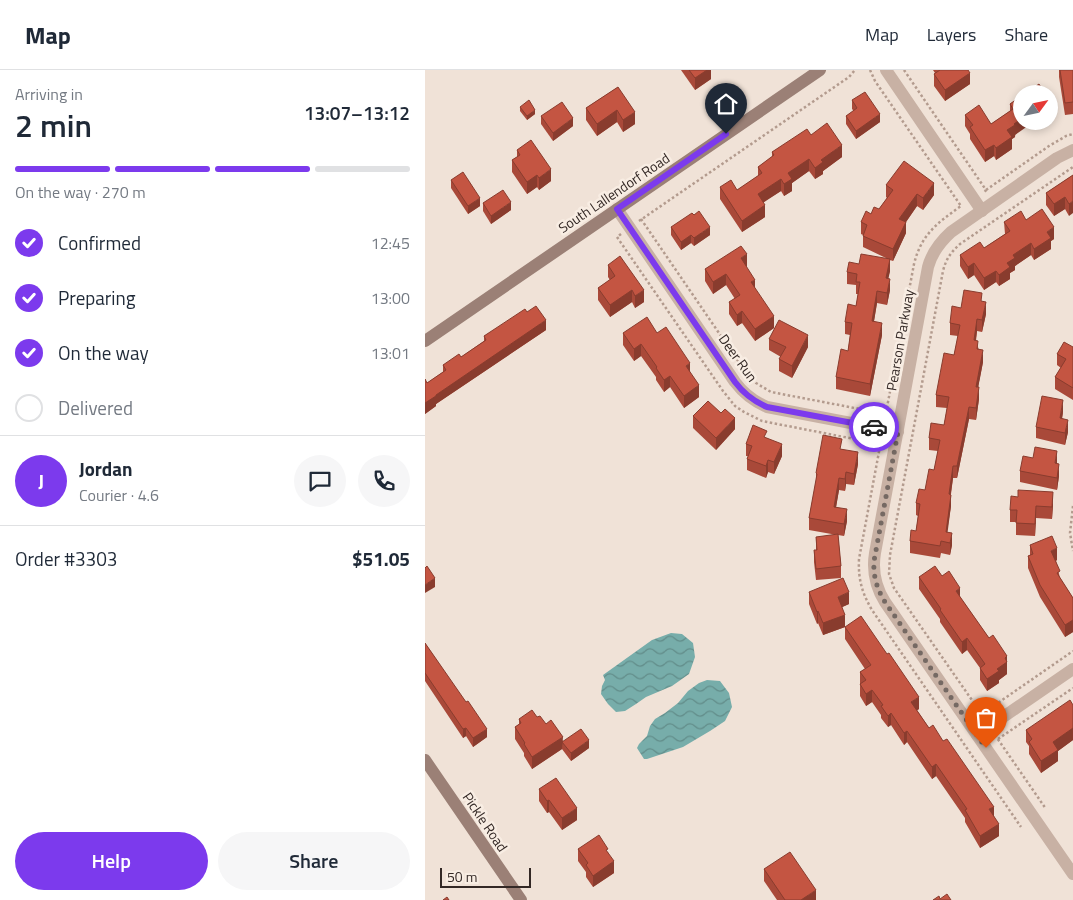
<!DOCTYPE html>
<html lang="en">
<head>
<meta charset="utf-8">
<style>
	:root { --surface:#fff; --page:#f6f6f7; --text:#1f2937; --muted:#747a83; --line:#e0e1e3; --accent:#7c3aed }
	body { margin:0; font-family:"Titillium Web",sans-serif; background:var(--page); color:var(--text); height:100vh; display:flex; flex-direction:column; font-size:19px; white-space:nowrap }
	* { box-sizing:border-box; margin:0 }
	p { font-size:16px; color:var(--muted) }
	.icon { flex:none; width:28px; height:28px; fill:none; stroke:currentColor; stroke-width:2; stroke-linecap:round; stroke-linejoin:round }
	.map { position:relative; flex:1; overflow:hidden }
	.panel { display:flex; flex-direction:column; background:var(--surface); width:425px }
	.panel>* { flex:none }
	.needle { width:32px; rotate:57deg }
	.fabs { position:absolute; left:588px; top:15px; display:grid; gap:10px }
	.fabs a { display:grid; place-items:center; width:45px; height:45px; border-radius:50%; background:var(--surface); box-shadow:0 2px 8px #0003; font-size:25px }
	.scale { position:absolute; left:15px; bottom:12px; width:91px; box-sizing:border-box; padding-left:5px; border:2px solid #332825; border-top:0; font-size:14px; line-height:18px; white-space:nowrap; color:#332825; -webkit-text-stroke:4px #f8ede3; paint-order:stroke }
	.pin { position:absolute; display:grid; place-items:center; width:42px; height:42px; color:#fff; margin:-51px -21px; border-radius:50% 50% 50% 0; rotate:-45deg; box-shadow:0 0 5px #0007 }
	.pin .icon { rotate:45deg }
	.courier { position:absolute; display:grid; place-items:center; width:50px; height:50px; margin:-25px; border:4px solid #7c3aed; border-radius:50%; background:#fff; color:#222; box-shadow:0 1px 6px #0007 }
	.head em { font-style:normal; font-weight:600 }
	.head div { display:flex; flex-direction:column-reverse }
	.head { display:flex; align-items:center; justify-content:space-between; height:85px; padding:0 15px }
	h1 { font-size:32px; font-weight:600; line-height:38px }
	.bar { display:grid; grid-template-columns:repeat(4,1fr); gap:8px 5px; align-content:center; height:60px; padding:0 15px }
	.bar i { height:6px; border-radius:4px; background:var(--line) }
	.bar .active { background:var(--accent) }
	.bar p { grid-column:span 4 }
	.line { display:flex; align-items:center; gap:12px; padding:0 15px; border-top:1px solid var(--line) }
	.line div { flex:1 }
	.round { display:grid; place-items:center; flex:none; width:52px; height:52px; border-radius:26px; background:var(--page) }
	ol { padding:0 15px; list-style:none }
	li { display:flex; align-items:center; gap:15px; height:55px }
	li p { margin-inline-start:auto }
	li .icon { padding:5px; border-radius:50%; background:var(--accent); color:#fff; stroke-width:4 }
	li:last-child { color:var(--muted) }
	li i { width:28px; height:28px; border:2px solid var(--line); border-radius:50% }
	.primary-button { display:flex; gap:10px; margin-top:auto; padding:10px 15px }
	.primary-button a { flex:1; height:58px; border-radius:30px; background:var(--accent); color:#fff; font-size:20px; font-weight:600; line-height:58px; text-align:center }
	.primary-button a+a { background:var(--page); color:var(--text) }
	header { display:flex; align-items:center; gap:30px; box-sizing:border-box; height:70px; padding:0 25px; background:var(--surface); border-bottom:1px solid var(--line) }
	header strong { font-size:24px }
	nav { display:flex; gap:28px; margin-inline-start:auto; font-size:18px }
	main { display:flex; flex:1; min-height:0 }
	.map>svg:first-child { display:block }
	.water { fill:url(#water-waves) }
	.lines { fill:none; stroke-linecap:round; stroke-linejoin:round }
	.path { stroke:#b39b8e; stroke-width:2.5; stroke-dasharray:2.5 2.5; stroke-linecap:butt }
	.street { stroke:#c8b1a4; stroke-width:12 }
	.secondary { stroke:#9b8076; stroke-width:12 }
	.wall { fill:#a94939 }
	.shaded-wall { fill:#893c2e }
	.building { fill:#c45542; stroke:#893c2e }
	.done { stroke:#756963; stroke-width:5; stroke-dasharray:0 9 }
	.route { stroke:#7c3aed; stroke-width:6 }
	.labels { text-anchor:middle; stroke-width:5; stroke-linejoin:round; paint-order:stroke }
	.street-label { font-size:14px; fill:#332825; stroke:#f8ede3 }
</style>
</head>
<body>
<header>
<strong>Map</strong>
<nav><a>Map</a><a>Layers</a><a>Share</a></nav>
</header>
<main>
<section class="panel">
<div class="head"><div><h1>2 min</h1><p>Arriving in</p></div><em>13:07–13:12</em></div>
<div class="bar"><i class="active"></i><i class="active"></i><i class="active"></i><i></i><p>On the way · 270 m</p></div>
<ol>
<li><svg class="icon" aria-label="check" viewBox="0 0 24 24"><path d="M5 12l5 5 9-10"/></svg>Confirmed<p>12:45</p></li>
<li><svg class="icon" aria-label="check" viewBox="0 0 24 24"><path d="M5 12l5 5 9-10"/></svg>Preparing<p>13:00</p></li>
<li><svg class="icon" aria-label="check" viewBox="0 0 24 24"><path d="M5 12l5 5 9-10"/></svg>On the way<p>13:01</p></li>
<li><i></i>Delivered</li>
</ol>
<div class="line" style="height:90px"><b class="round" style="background:var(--accent);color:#fff">J</b><div><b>Jordan</b><p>Courier · 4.6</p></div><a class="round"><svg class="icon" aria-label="chat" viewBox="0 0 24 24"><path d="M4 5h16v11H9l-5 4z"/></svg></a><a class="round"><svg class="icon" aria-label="phone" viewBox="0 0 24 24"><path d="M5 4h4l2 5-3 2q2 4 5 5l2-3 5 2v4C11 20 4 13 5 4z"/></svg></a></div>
<div class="line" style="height:65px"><div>Order #3303</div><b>$51.05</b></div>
<div class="primary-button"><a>Help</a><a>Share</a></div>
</section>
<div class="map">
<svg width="648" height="830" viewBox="0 0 648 830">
	<defs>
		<pattern id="water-waves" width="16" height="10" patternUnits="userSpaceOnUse" patternTransform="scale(1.25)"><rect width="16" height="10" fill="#77adaa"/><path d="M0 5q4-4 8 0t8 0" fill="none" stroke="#628d8a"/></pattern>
	</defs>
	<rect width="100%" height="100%" fill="#f0e2d7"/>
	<g class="water">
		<polygon points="246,563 257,564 268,573 270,587 264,604 247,616 221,627 211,634 200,641 191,642 183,634 176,624 177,616 180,610 178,605 227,570"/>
		<polygon points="282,610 295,611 304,623 307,637 300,651 285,661 258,677 222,689 219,689 212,678 214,674 222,666 225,656 230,649 240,643 253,633 263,621 274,613"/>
	</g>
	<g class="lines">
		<g class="path">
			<polyline points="445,0 450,11 536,136"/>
			<polyline points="479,0 561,120 559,123"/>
			<polyline points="561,120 624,76 641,66 648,64"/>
			<polyline points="216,149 322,304 331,313 346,322 461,344"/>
			<polyline points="214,151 424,7 430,0"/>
			<polyline points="196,164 192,167 298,321 310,336 319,342 337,351 455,374"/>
			<path d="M460 348 489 194C496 165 512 153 536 136"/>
			<path d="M456 371 434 489C433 509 437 523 447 540L596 757"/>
			<polyline points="648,436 645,463 648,481"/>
			<polyline points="557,644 648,581"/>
			<path d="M558 646 469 518 464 504 465 485 518 201C521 189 526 182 535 174L648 97"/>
			<polyline points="570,665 621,739"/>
			<polyline points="573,669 648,618"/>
		</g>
		<g class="street">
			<polyline points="461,0 557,141"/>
			<path d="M648 80 632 88 526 162C515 172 507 182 503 197L450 483C447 501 450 516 460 532L648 804"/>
			<path d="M192 139 310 312C319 324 328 331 342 337L473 362"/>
			<polyline points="552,665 648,599"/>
		</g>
		<g class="secondary">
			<polyline points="0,271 395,0"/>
			<polyline points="0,690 96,830"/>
		</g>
	</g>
	<g class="wall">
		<polygon points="256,0 286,0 286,9 270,20"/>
		<polygon points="508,0 543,0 545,14 520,31 509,16 509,4 510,3"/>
		<polygon points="634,0 648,0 648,44 640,45 634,7"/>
		<polygon points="193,17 210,54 198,62 192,52 172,66 161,50 161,38"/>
		<polygon points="596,26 590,67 587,69 587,79 571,90 569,86 560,92 545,69 545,64 540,56 540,45 566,54 585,41 585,34"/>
		<polygon points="427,30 455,52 431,69 421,54 421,46 429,41 427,39"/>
		<polygon points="95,37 110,44 102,50 95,41"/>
		<polygon points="116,46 148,56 128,71 116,54"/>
		<polygon points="629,49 617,57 613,51 624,51"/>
		<polygon points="386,65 417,87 398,101 398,104 390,109 384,101 367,113 367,121 359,126 356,121 338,132 340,147 317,162 295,129 295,117 312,120 333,106 333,97 347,87 347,82"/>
		<polygon points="92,80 126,111 114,120 112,117 102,124 87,102 87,90 92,87"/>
		<polygon points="648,105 644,146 640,139 629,146 621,135 621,123"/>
		<polygon points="26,110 55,136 43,144 26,118"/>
		<polygon points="461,115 509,125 498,140 492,136 481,152 481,163 468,191 465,190 465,201 463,208 465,220 462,235 452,233 449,251 457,265 445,326 411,319 411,307 423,281 425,265 420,264 420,252 431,236 433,224 431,224 431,215 422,214 422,202 434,194 463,189 438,177 438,165 436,164 436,152 446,144 454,139 462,128 461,127"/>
		<polygon points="58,133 86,140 66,154 58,141"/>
		<polygon points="601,150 629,169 626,171 626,179 609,190 606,185 590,196 590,200 585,203 585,209 574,216 571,212 559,220 549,205 543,209 535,196 535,185 559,178 580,164 579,152"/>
		<polygon points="246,157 285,165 269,176 266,173 256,180 246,165"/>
		<polygon points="183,195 219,232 210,238 207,232 185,247 173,230 173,218 185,210 183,207"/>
		<polygon points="322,196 321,197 330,218 349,258 330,271 317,253 312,256 304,244 304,232 310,229 301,215 288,224 280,211 280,199"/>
		<polygon points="557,232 561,244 557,262 552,261 551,271 558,292 553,317 554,329 551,350 544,349 532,408 528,408 526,424 526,436 522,462 527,475 525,485 516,483 515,488 485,483 485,471 491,461 493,446 491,445 491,433 500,420 509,400 513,381 504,380 504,368 519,355 522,338 511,337 511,325 529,285 533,266 525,265 525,253 536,238"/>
		<polygon points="102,242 121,260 11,334 11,336 0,344 0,309 2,313 18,302 18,295 36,287 59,271 59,266"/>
		<polygon points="198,263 232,263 265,302 274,327 259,338 245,317 239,322 231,310 231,307 216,286 209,291 198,275"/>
		<polygon points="344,269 383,277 367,308 354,301 354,289 356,287 344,280"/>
		<polygon points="648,277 648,330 630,319 630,307 636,298 632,295 632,284"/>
		<polygon points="638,342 637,349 643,362 640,375 611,368 611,357"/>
		<polygon points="268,346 310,359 291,380 268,358"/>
		<polygon points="342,368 357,386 349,404 343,402 341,408 322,400 322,389 323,386 321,386 321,374"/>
		<polygon points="417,379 433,394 429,415 421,414 420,421 414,420 411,437 422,451 419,466 413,465 416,496 416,508 391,510 389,492 389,480 391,480 391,467 412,465 384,460 384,448 391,411 391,403"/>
		<polygon points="632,394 634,406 632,420 595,412 595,401"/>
		<polygon points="593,427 628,434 627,449 611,448 610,466 591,465 591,452 585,452 585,440"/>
		<polygon points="605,475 632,490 631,491 635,508 648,528 648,562 640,567 615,527 603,498 603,486 605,485"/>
		<polygon points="517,506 535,527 564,568 582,586 582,604 574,610 574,613 562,621 555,610 555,598 542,580 537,584 515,552 515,549 494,519 494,507"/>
		<polygon points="384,522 424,534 417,537 420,557 494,639 492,640 504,658 569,746 574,766 555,778 540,752 540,748 511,706 507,709 482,672 479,675 466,655 463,657 456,648 456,645 447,632 441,636 435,626 435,602 440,599 420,569 420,557 398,565 393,553 392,554 384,534"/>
		<polygon points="0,573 62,667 48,677 41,666 38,668 0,611"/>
		<polygon points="648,635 648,670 633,681 633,691 616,703 604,684 604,676 601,672 601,660"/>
		<polygon points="112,647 121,654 138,671 164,678 146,691 137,679 107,699 99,686 99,683 90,669 90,657 94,654 94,649"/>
		<polygon points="114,719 152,750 137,760 124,742 122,743 114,731"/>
		<polygon points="153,779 183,782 189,803 168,817 161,807 161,802 153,791"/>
		<polygon points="339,799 391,830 352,830 339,811"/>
	</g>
	<g class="shaded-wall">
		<polygon points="282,0 286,0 286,9 270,20 270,8"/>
		<polygon points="545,3 545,14 520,31 520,20"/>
		<polygon points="629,38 629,49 617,57 617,51 624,51 624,41"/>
		<polygon points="110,40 110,44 102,50 102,46"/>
		<polygon points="192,40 192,52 172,66 172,54"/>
		<polygon points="210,42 210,54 198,62 198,50"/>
		<polygon points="455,44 455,52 431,69 431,61"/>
		<polygon points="148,48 148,56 128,71 128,63"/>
		<polygon points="596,49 596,51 610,51 590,65 590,67 587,69 587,79 571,90 571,78 582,60 589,54"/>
		<polygon points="417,75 417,87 398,101 398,104 390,109 390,98 396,90"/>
		<polygon points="569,75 569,86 560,92 560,80"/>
		<polygon points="384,89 384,101 367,113 367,121 359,126 359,114 363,103"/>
		<polygon points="126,99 126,111 114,120 114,108"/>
		<polygon points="112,105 112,117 102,124 102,112"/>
		<polygon points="356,109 356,121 333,136 333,124"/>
		<polygon points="509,113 509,125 498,140 498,128"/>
		<polygon points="492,124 492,136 481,152 481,163 468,191 468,179 474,149"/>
		<polygon points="640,127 640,139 629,146 629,134"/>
		<polygon points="55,128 55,136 43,144 43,136"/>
		<polygon points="648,131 648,143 644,146 644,134"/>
		<polygon points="86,132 86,140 66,154 66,146"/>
		<polygon points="340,135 340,147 317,162 317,151"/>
		<polygon points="285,157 285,165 269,176 269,168"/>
		<polygon points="629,157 629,169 626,171 626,179 609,190 609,179 622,162"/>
		<polygon points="266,165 266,173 256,180 256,172"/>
		<polygon points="606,173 606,185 590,196 590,200 585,203 585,209 574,216 574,205 582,193 588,185"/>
		<polygon points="322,184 322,196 316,200 316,188"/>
		<polygon points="465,189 465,201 461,220 461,208"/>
		<polygon points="549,193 549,205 543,209 543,197"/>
		<polygon points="571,201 571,212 559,220 559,208"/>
		<polygon points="301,204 301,215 288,224 288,212"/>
		<polygon points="465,209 465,220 462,235 462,223"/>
		<polygon points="330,210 330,222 326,212"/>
		<polygon points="207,220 207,232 185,247 185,235"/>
		<polygon points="219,220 219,232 210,238 210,226"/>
		<polygon points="452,221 452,233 447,263 447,251"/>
		<polygon points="561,232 561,244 557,262 557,250"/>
		<polygon points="317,241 317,253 312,256 312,245"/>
		<polygon points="349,246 349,258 330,271 330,259"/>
		<polygon points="552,249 552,261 549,282 549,270"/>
		<polygon points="121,250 121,260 11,334 11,336 0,344 0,333 11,325"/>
		<polygon points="457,253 457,265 445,326 445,314"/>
		<polygon points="383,265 383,277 367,308 367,296"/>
		<polygon points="216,274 216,286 209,291 209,279"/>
		<polygon points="558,280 558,292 551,329 551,317"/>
		<polygon points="265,293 265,305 261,296"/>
		<polygon points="245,306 245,317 239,322 239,310"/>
		<polygon points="274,315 274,327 259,338 259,326"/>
		<polygon points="554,317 554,329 551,350 551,338"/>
		<polygon points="638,330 638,342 635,360 635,348"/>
		<polygon points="544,337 544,349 532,408 532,396"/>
		<polygon points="310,348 310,359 291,380 291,368"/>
		<polygon points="643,350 643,362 640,375 640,363"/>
		<polygon points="357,374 357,386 349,404 349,392"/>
		<polygon points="632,381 632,393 630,405 630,393"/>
		<polygon points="433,382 433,394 429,415 429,404"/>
		<polygon points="343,390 343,402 341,408 341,396"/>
		<polygon points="634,394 634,406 632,420 632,408"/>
		<polygon points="528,396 528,408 524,436 524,424"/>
		<polygon points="421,402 421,414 420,421 420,409"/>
		<polygon points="414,408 414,420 409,449 409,437"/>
		<polygon points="628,422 628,434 627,449 627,437"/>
		<polygon points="526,425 526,436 521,474 521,462"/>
		<polygon points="611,436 611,448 610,466 610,454"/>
		<polygon points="422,439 422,451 419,466 419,454"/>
		<polygon points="527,463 527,475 525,485 525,473"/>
		<polygon points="632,478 632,490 626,492 626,481"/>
		<polygon points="10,508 10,517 0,523 0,515"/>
		<polygon points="535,518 535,529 531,521"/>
		<polygon points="424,522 424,534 413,539 413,527"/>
		<polygon points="393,541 393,553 392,554 392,542"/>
		<polygon points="420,545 420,557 398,565 398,553"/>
		<polygon points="648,550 648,562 640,567 640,555"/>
		<polygon points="542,568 542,580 537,584 537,572"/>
		<polygon points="582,586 582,604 574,610 574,613 562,621 562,609 572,599 580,588"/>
		<polygon points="447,620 447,632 441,636 441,624"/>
		<polygon points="494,627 494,639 486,644 486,632"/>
		<polygon points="466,643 466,655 463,657 463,646"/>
		<polygon points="41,658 41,666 38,668 38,659"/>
		<polygon points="648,658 648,670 633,681 633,691 616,703 616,691 628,672"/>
		<polygon points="62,659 62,667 48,677 48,668"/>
		<polygon points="482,661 482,672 479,675 479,663"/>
		<polygon points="138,667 137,679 107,699 107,687"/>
		<polygon points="164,670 164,678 146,691 146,683"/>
		<polygon points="511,694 511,706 507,709 507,697"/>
		<polygon points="124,730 124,742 122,743 122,731"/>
		<polygon points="569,737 569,749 564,739"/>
		<polygon points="152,738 152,750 137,760 137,748"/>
		<polygon points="574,754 574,766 555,778 555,766"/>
		<polygon points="189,791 189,803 168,817 168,806"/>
		<polygon points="391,820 391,830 376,830"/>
	</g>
	<g class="building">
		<polygon points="264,0 282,0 270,8"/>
		<polygon points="515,0 543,0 545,3 520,20 509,4"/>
		<polygon points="635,0 648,0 648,32 640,33"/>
		<polygon points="614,14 620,24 600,24"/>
		<polygon points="193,17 210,42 198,50 192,40 172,54 161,38"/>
		<polygon points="440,22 455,44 431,61 421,46 432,38 427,30"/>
		<polygon points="596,26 596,49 589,54 590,55 582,60 587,67 571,78 569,75 560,80 545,57 548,55 540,45 554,35 566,54 588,39 585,34"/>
		<polygon points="624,29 629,38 624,41"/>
		<polygon points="104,30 110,40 102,46 95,37"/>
		<polygon points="137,32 148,48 128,63 116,46"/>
		<polygon points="402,53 417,75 396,90 398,92 390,98 384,89 363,103 367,109 359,114 356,109 333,124 340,135 317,151 295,117 306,110 312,120 337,103 333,97 349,85 347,82 382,59 386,65"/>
		<polygon points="106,70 126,99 114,108 112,105 102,112 87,90 95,85 92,80"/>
		<polygon points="479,91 509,113 498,128 492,124 474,149 481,152 468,179 438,166 442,155 436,152 441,141 446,144 449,137 454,139 468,120 461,115"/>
		<polygon points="38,102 55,128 43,136 26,110"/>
		<polygon points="648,105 648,131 644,134 640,127 629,134 621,123"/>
		<polygon points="78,120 86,132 66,146 58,133"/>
		<polygon points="617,139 629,157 622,162 626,168 609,179 606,173 588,185 590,188 582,193 585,197 574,205 571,201 559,208 549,193 543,197 535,185 555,172 559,178 585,161 579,152 596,141 601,150"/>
		<polygon points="274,141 285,157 269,168 266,165 256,172 246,157 267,143 269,145"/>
		<polygon points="316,176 322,184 316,188 330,210 326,212 349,246 330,259 317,241 312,245 304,232 315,225 301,204 288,212 280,199"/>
		<polygon points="436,184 465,189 461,208 465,209 462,223 452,221 447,251 457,253 445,314 411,307 416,279 423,281 427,253 420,252 423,234 431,236 435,212 431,212 432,204 422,202 424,192 434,194"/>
		<polygon points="195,186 219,220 210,226 207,220 185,235 173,218 190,206 183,195"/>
		<polygon points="539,220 557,223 556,231 561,232 557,250 552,249 549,270 553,271 552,279 558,280 551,317 554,317 551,338 544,337 532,396 528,396 524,424 526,425 521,462 527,463 525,473 516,471 515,476 485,471 486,460 491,461 495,434 491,433 494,419 500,420 504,399 509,400 515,370 504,368 506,353 519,355 524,327 511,325 519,283 529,285 535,255 525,253 527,236 536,238"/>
		<polygon points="111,236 121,250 11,325 11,326 0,333 0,309 2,313 21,300 18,295 34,284 36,287 61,270 59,266 100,239 102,242"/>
		<polygon points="222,247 232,263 241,257 265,293 261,296 274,315 259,326 245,306 239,310 231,298 232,297 216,274 209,279 198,263"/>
		<polygon points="354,250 383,265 367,296 354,289 361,277 344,269"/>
		<polygon points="639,272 648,277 648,318 630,307 641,289 632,284"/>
		<polygon points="617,326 638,330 635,348 643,350 640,363 611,357"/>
		<polygon points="283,331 296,343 300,339 310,348 291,368 268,346"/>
		<polygon points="328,355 342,361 339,367 357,374 349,392 343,390 341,396 322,389 327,376 321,374"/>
		<polygon points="398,365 417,369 415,379 433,382 429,404 421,402 420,409 414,408 409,437 422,439 419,454 384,448 392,404 391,403"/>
		<polygon points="610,377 632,381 630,393 634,394 632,408 595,401 598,386 608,388"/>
		<polygon points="593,420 628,422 627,437 611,436 610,454 591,453 592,440 585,440 586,426 593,427"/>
		<polygon points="413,464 416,496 391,499 389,480 392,480 391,467"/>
		<polygon points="627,466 632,478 626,481 635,501 632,503 648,528 648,550 640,555 615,515 603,486 608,484 605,475"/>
		<polygon points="2,496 10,508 0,515 0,498"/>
		<polygon points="510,496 517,506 524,501 535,518 531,521 564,568 568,565 582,586 580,588 582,592 572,599 574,601 562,609 555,598 560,594 542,568 537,572 515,540 516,539 494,507"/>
		<polygon points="418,508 424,522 413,527 420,545 398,553 393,541 392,542 384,522"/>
		<polygon points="436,546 462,584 464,583 494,627 486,632 504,658 508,655 518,671 522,669 569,737 564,739 574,754 555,766 540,740 542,739 511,694 507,697 482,661 479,663 466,643 463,646 456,636 458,635 447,620 441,624 435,614 441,610 435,602 446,595 420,557"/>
		<polygon points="0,573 41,632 43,631 62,659 48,668 41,658 38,659 0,603"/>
		<polygon points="645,630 648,635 648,658 628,672 633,680 616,691 604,672 607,669 601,660"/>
		<polygon points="107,640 112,647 115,646 121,654 126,650 138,667 107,687 99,674 100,673 90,657 96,653 94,649"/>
		<polygon points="156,659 164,670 146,683 137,672"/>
		<polygon points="131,708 152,738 137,748 124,730 122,731 114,719"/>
		<polygon points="174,765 183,779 181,780 189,791 168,806 161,795 163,793 153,779"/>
		<polygon points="365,782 391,820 376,830 360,830 339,799"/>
		<polygon points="522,824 526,830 508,830 514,826 515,829"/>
		<polygon points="22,827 24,830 18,830"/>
	</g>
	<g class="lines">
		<path class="done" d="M449 357 473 362 449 491C448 506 452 519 460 532L561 678"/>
		<path class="route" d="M301 64 192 139 310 312C319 324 328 331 342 337L449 357"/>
	</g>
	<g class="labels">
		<g class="street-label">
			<text transform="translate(189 123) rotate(-34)" y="5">South Lallendorf Road</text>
			<text transform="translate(475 270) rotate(-80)" y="5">Pearson Parkway</text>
			<text transform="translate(313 288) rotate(54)" y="5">Deer Run</text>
			<text transform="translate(60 752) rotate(56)" y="5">Pickle Road</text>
		</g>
	</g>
</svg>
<div class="fabs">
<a><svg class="needle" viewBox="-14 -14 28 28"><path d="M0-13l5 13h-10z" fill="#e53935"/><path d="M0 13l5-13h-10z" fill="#747a83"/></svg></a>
</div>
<div class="scale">50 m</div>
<div class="pin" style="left:561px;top:678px;background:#ea580c"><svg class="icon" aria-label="bag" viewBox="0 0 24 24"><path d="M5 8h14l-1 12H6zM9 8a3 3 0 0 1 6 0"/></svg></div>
<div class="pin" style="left:301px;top:64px;background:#1f2937"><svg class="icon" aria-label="home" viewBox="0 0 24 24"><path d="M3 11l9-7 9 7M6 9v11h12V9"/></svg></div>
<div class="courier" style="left:449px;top:357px"><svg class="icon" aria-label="car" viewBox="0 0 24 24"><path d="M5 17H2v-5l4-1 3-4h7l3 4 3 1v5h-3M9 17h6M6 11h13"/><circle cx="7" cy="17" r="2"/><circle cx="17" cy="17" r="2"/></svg></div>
</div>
</main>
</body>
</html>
